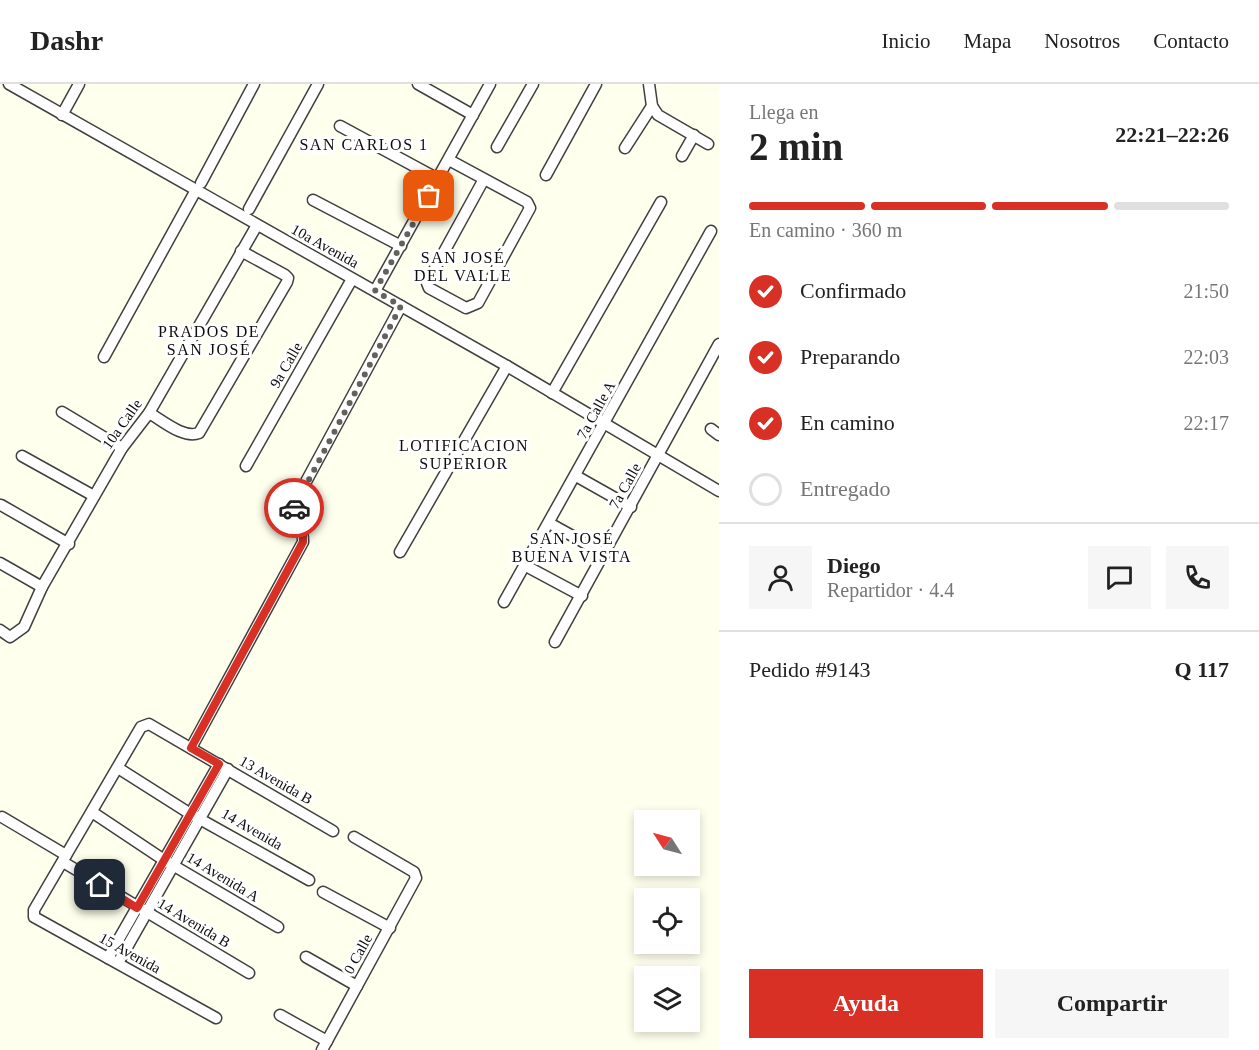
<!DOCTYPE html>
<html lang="es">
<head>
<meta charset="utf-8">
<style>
	:root { --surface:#fff; --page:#f6f6f6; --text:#222; --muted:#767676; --line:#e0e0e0; --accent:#d93025 }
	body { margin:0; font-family:Georgia,serif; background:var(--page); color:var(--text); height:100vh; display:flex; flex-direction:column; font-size:22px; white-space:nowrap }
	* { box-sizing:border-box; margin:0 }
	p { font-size:20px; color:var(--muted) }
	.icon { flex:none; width:33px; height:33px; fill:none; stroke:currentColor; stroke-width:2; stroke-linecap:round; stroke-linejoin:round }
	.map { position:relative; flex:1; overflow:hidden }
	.panel { display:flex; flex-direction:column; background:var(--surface); width:540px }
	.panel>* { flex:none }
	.needle { width:39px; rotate:306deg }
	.tools { position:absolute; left:634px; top:726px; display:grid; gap:12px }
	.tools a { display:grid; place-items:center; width:66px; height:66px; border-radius:0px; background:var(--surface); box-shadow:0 3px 9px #0003; font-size:30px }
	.pin { position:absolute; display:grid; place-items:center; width:51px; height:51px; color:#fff; margin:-26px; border-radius:12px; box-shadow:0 3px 9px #0006 }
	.courier { position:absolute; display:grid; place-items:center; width:60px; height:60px; margin:-30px; border:4px solid #d93025; border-radius:50%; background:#fff; color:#222; box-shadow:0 2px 8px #0007 }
	.headline em { font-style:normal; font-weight:700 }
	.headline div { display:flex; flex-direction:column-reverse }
	.headline { display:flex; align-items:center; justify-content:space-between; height:102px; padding:0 30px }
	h1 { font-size:39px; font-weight:700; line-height:45px }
	.bar { display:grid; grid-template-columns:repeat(4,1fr); gap:9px 6px; align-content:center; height:72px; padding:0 30px }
	.bar i { height:8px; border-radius:4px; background:var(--line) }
	.bar .current { background:var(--accent) }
	.bar p { grid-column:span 4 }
	.line { display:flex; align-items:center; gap:15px; padding:0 30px; border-top:2px solid var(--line) }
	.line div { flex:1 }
	.round { display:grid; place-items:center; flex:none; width:63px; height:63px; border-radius:0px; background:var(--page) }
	ol { padding:0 30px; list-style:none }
	li { display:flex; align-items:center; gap:18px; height:66px }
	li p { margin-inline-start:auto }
	li .icon { padding:6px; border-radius:50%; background:var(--accent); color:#fff; stroke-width:4 }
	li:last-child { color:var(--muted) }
	li i { width:33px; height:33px; border:3px solid var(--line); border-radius:50% }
	.action { display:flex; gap:12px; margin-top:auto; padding:12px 30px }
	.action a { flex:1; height:69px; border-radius:0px; background:var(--accent); color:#fff; font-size:24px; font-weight:700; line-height:69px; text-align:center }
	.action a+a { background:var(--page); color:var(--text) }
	header { display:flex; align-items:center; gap:36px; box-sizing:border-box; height:84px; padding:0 30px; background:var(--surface); border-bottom:2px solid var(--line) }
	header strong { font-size:28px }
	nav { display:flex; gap:33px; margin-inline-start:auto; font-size:21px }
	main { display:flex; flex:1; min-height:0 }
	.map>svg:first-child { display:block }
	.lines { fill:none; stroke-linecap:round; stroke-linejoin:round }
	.street-casing { stroke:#404040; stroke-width:13 }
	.street { stroke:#fff; stroke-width:10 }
	.done { stroke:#62625b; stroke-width:6; stroke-dasharray:0 10.8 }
	.route { stroke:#d93025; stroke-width:8 }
	.labels { text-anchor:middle; stroke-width:6; stroke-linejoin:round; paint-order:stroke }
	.street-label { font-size:15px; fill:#0d0d0d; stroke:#fff }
	.neighbourhood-label { font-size:16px; letter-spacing:1.5px; fill:#0d0d0d; stroke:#fff }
</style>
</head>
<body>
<header>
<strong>Dashr</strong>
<nav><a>Inicio</a><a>Mapa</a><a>Nosotros</a><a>Contacto</a></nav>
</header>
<main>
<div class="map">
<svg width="719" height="966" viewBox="0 0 719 966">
	<rect width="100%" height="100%" fill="#ffffed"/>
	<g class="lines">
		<defs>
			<g id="street">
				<polyline points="9,0 507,282 719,407"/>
				<polyline points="418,0 473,31"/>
				<polyline points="649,0 652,22 658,31 708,60"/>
				<polyline points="62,31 79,0"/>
				<polyline points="340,42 438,95"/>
				<polyline points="497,63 533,0"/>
				<polyline points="625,64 652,22"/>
				<polyline points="682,72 694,51"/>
				<polyline points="449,76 527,118 530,124 478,219 466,224 429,204 427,199 484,95"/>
				<polyline points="546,91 596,0"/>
				<polyline points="201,99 254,0"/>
				<polyline points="313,116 401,162"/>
				<polyline points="249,125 318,0"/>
				<polyline points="375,207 490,0"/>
				<polyline points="104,273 196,106"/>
				<polyline points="552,309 661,118"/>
				<polyline points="62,328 122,364"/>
				<path d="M149 329C162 336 183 355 199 349L287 198 288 194 285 191 241 167"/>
				<polyline points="711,345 719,351"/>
				<polyline points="22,372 94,412"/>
				<polyline points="246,382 352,195"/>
				<polyline points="576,392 631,423"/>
				<polyline points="1,421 69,460"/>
				<polyline points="549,439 605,470"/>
				<polyline points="400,468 507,282"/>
				<polyline points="0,479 42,503"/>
				<polyline points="526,482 582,512"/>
				<polyline points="504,518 711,147"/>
				<polyline points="0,546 10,553 24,543 42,503 122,364 149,329 257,141"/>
				<polyline points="555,558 719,260"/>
				<path d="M191 664 303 458C304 443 292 433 295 418L401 222"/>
				<polyline points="118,684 189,729 309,796"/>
				<polyline points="92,728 164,776 278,843"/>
				<polyline points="2,733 66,771"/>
				<polyline points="63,778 249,889"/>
				<polyline points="323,808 390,844"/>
				<polyline points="306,873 357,902"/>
				<polyline points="108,874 219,680"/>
				<polyline points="118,879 228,685"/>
				<polyline points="280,931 327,957"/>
				<polyline points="216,934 34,833 34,826 141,643 149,640 333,747"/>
				<polyline points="322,966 416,794 414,788 354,753"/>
			</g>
		</defs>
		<use href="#street" class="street-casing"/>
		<use href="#street" class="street"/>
	</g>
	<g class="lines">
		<polyline class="done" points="294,424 401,222 375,207 429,112"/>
		<polyline class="route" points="100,801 137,824 219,680 191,664 303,458 303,450 294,424"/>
	</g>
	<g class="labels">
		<g class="street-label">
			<text transform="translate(325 162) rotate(29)" y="5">10a Avenida</text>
			<text transform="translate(286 281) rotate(-60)" y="5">9a Calle</text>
			<text transform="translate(596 326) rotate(-61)" y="5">7a Calle A</text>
			<text transform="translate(122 340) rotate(-55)" y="5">10a Calle</text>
			<text transform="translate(625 402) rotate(-61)" y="5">7a Calle</text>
			<text transform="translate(276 696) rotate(30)" y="5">13 Avenida B</text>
			<text transform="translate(252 745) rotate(30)" y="5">14 Avenida</text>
			<text transform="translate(223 793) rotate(31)" y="5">14 Avenida A</text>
			<text transform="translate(194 839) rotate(31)" y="5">14 Avenida B</text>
			<text transform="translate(130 869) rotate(29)" y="5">15 Avenida</text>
			<text transform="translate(358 870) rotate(-61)" y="5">0 Calle</text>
		</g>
		<g class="neighbourhood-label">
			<text x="364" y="66">SAN CARLOS 1</text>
			<text x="463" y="179">SAN JOSÉ<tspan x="463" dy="18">DEL VALLE</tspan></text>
			<text x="209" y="253">PRADOS DE<tspan x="209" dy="18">SAN JOSÉ</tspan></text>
			<text x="464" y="367">LOTIFICACION<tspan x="464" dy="18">SUPERIOR</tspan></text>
			<text x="572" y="460">SAN JOSÉ<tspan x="572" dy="18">BUENA VISTA</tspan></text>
		</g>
	</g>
</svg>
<div class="tools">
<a><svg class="needle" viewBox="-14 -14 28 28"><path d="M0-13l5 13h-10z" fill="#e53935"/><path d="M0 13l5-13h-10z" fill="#767676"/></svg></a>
<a><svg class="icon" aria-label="locate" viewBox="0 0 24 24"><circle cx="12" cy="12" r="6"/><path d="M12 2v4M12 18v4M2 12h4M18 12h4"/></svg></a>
<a><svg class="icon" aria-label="layers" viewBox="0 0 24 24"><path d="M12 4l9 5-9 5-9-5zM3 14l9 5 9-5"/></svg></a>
</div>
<div class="pin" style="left:429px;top:112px;background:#ea580c"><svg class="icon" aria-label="bag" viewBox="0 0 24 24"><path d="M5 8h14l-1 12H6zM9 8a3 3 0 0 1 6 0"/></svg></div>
<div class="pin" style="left:100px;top:801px;background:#1f2937"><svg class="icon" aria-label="home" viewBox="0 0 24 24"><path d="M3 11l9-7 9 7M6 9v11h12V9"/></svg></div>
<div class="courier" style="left:294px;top:424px"><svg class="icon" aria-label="car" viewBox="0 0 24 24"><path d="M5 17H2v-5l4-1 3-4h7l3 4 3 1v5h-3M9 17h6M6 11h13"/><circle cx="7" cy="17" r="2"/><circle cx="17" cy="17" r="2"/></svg></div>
</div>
<section class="panel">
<div class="headline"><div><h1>2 min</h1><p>Llega en</p></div><em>22:21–22:26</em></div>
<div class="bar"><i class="current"></i><i class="current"></i><i class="current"></i><i></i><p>En camino · 360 m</p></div>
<ol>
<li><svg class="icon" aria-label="check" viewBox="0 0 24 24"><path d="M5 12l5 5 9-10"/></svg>Confirmado<p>21:50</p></li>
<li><svg class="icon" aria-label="check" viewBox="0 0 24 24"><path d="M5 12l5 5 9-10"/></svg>Preparando<p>22:03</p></li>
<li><svg class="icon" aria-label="check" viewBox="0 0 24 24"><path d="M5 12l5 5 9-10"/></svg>En camino<p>22:17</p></li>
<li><i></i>Entregado</li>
</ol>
<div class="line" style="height:108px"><a class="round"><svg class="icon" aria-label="person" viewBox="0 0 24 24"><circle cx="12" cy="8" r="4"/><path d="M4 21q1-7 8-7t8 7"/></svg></a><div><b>Diego</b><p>Repartidor · 4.4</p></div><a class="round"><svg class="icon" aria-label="chat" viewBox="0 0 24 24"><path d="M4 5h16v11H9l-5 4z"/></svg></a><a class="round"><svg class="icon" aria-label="phone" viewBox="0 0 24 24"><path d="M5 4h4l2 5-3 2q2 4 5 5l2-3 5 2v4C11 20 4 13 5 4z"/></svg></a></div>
<div class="line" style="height:78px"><div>Pedido #9143</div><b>Q 117</b></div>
<div class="action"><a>Ayuda</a><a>Compartir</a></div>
</section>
</main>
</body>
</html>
